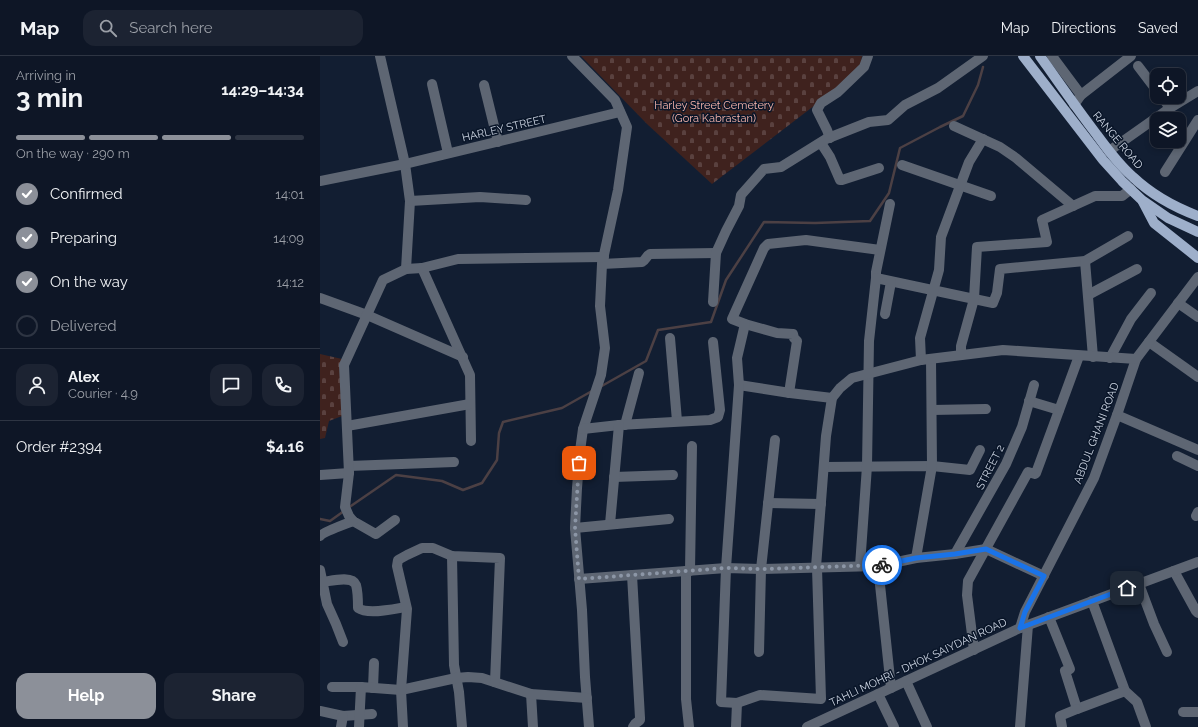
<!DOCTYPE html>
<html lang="en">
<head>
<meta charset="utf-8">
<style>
	:root { --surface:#0e1626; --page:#1c2332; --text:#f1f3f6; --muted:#9b9fa7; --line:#2e3543; --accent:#8c9099 }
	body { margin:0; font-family:Raleway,sans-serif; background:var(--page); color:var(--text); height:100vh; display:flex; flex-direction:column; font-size:15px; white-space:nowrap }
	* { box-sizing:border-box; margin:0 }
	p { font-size:13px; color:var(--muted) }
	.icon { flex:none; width:22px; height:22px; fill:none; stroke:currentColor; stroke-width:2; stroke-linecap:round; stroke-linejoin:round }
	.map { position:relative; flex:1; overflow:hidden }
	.panel { display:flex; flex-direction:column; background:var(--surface); width:320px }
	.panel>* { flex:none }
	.controls { position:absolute; left:830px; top:12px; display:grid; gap:8px }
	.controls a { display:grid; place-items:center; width:36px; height:36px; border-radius:8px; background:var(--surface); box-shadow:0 2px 6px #0003,0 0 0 1px var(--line); font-size:20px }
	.pin { position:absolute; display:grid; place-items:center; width:34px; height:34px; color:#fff; margin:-17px; border-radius:8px; box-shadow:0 2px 6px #0006 }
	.courier { position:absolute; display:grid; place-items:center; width:40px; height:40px; margin:-20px; border:3px solid #1a73e8; border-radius:50%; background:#fff; color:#222; box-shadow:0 1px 5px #0007 }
	.summary em { font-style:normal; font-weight:700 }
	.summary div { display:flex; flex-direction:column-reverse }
	.summary { display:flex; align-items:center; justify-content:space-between; height:68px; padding:0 16px }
	h1 { font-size:26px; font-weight:700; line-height:30px }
	.bar { display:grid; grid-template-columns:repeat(4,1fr); gap:6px 4px; align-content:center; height:48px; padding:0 16px }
	.bar i { height:5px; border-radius:3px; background:var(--line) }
	.bar .selected { background:var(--accent) }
	.bar p { grid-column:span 4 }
	.line { display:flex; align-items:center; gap:10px; padding:0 16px; border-top:1px solid var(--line) }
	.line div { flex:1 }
	.round { display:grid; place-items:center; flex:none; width:42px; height:42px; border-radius:12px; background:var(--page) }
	ol { padding:0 16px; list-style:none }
	li { display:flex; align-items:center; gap:12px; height:44px }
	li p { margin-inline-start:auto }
	li .icon { padding:4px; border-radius:50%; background:var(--accent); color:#fff; stroke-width:4 }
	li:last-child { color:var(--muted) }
	li i { width:22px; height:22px; border:2px solid var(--line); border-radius:50% }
	.cta { display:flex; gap:8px; margin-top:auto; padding:8px 16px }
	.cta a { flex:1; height:46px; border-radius:12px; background:var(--accent); color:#fff; font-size:16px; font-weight:700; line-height:46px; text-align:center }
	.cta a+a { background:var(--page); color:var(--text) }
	header { display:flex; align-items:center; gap:24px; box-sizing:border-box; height:56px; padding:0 20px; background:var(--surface); border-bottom:1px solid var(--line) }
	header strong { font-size:19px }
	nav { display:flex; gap:22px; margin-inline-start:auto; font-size:14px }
	.search { width:280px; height:36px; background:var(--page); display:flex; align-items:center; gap:10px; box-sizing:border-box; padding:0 14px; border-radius:12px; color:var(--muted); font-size:15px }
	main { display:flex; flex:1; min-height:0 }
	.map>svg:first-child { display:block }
	.cemetery { fill:url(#cemetery-stones) }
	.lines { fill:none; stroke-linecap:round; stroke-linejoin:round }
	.stream { stroke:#4c4044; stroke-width:2.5 }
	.minor { stroke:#5e6673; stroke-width:10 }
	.major { stroke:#9eafca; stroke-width:10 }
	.done { stroke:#8c96a6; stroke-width:4; stroke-dasharray:0 7.2 }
	.route { stroke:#1a73e8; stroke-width:5 }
	.labels { text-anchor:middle; stroke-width:3; stroke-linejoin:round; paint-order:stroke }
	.park-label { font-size:11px; fill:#fbb7ad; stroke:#091528 }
	.street-label { font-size:11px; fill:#ced6e4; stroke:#091528 }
</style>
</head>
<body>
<header>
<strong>Map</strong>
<div class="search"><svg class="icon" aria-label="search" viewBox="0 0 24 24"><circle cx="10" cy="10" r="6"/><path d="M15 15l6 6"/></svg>Search here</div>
<nav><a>Map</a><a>Directions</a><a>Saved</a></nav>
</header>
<main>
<section class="panel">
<div class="summary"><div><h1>3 min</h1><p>Arriving in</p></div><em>14:29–14:34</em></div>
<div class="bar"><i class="selected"></i><i class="selected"></i><i class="selected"></i><i></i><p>On the way · 290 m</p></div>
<ol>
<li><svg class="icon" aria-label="check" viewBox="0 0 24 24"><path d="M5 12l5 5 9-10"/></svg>Confirmed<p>14:01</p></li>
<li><svg class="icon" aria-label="check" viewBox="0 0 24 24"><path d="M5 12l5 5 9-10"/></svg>Preparing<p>14:09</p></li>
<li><svg class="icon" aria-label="check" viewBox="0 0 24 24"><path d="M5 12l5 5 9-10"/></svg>On the way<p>14:12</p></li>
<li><i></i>Delivered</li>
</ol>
<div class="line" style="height:72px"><a class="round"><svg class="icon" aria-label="person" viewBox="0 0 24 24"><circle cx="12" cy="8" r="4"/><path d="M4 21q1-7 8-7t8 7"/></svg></a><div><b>Alex</b><p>Courier · 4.9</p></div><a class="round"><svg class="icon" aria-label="chat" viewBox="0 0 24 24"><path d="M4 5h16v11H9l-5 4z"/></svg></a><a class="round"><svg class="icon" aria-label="phone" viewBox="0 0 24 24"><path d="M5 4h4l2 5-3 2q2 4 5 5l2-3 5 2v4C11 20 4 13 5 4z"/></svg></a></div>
<div class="line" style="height:52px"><div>Order #2394</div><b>$4.16</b></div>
<div class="cta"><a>Help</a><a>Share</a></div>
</section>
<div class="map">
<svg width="878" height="671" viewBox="0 0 878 671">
	<defs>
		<pattern id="cemetery-stones" width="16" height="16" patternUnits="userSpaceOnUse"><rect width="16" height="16" fill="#3f221e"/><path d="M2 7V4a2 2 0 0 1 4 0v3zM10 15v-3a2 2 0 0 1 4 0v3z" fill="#5a413f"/></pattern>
	</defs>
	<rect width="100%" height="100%" fill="#121e32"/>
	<g class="cemetery">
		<polygon points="261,0 542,0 540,11 529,23 392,128 327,68"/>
		<polygon points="0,298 22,303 22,360 9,365 5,382 0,383"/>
	</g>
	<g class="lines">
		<g class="stream">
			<polyline points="280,331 326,305 338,274 391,266 406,224 444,166 495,167 550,165 569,137 580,92 620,71 643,60 658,29 663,11"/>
			<polyline points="28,452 76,419 122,425 143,434 162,427 177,404 179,377 183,366 242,352 272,335"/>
			<polyline points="0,463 10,465 24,455"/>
		</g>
		<g class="minor">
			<polyline points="60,0 85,108 90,145 86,213"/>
			<polyline points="252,0 295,44 307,71 298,134 282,208 280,250 285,292 281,319 263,373 260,395 257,432 255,472 262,554 265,621 269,671"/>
			<polyline points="732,0 761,39"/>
			<polyline points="818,10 837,35"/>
			<polyline points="112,28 128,97"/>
			<polyline points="164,29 178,86"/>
			<polyline points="842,41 850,52"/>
			<polyline points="754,49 761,39 811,0"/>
			<polyline points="634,70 680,91 696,102 753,150"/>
			<polyline points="510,82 507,74 497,54 501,47 518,36 544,11 548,0"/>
			<polyline points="501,87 510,101 520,124 522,124 559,112"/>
			<polyline points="789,95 850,52 878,35"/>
			<polyline points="582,109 671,140"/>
			<polyline points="845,116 878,64"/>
			<polyline points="0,125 85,108 300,56"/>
			<polyline points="90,145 160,141 206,144"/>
			<polyline points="570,148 556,216 556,222 673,247 677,237 680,213 765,205 808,180"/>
			<polyline points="765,205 773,301"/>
			<path d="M282 208 322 206C326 204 326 200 330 198L396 197"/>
			<polyline points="102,212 150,319 151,385"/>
			<polyline points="768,239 817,213"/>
			<polyline points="0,242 47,259 143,301"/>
			<polyline points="393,246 396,197 406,175 419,150 421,139 444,113 461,111 506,83 549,66 568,64 585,49 618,32 663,0"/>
			<polyline points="858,247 878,261"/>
			<polyline points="565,258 571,226"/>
			<polyline points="350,282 357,365"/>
			<polyline points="829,286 878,321"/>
			<polyline points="641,299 641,290 654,243 657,191 727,186 722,164 775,140 802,140 811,133"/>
			<polyline points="790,302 811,263 831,237"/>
			<polyline points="601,304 600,282 619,214 621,181 649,106 663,83"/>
			<polyline points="419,329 470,337 512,342"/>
			<polyline points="469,337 477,285 474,282 473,278 457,277 425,268 412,263 444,192 448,188 486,184 560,194"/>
			<polyline points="709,345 739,354"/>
			<polyline points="612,354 666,353"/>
			<polyline points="797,359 878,394"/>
			<polyline points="305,369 319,317"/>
			<polyline points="27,370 150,348"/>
			<polyline points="263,373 299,369 390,364 398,361 400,354 393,286"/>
			<polyline points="857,400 878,410"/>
			<polyline points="29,410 134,406"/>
			<polyline points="504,411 612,410 650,414 660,394"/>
			<polyline points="0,419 29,417"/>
			<polyline points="294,421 353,419"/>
			<polyline points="448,447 501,448"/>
			<polyline points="876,460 878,456"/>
			<polyline points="75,464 56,478 54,477 33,465 29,460 25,451 29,417 24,309 63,224 86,213 102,212 138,203 284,201"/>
			<polyline points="290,468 299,369"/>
			<polyline points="255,472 349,463"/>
			<path d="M0 480C3 476 26 468 33 465"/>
			<polyline points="635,498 686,408 702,371 714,329"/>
			<polyline points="132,500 134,609 139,636 142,671"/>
			<polyline points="596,502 612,410 611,303"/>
			<polyline points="540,510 547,410 549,285 556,222"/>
			<polyline points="558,510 571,632"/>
			<polyline points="0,514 7,548 16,568 23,586"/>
			<polyline points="366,515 366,643 369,671"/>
			<polyline points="370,515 372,390"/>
			<polyline points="854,515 876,555 878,557"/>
			<polyline points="312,519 320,662 320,664 315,668 313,671"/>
			<polyline points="259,523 406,512 441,513 558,510 596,502 635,498 666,493 724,520"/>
			<path d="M3 526C11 525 32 519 36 529 38 536 38 545 38 552 48 559 74 553 86 551"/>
			<polyline points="819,528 834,568 847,596"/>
			<polyline points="772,545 805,635 817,646 826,671"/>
			<polyline points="729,561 750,613 745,615 757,653 805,635"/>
			<polyline points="700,572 705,556 774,422 797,359 816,303 878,221"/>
			<polyline points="654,594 647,539 648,525 707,418 708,416 715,418 716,417 759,300"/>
			<polyline points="439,596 441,513 455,384"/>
			<polyline points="586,625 607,671"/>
			<polyline points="12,631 41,631"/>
			<polyline points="53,632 54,607"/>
			<polyline points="211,638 213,671"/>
			<polyline points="558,638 574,671"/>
			<polyline points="417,647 440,639 501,643 497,512 496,511 506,380 512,342 520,332 532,322 601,304 683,294 816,303"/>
			<polyline points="0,655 23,660 52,658"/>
			<polyline points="863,656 878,656"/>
			<polyline points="21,671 23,660"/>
			<polyline points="39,671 41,631 81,634 136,622 148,621 162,622 211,638 267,642"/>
			<polyline points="83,671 81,634 87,553 77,510 78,504 87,499 102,492 113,492 132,500 180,502 175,626"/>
			<polyline points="416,671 417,647 401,646 406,512 419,329 417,302 425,268"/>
			<polyline points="487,671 700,572 878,506"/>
			<polyline points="700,671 708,569"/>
			<polyline points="742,671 740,660 757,653"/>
		</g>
		<g class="major">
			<polyline points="703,0 783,104 802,125 822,144 848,162 878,176"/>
			<path d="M720 0C739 27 757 53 777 79 788 94 799 109 813 121 831 138 854 151 878 160"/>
			<polyline points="823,146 834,167 878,202"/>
		</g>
	</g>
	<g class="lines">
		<polyline class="done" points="259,407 255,472 259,523 406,512 441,513 562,509"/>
		<polyline class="route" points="562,509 596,502 635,498 666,493 724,520 705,556 700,572 807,532"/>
	</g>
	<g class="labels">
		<g class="park-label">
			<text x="394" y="53">Harley Street Cemetery<tspan x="394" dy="13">(Gora Kabrastan)</tspan></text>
		</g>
		<g class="street-label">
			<text transform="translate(184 72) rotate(-13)" y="4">HARLEY STREET</text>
			<text transform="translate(798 84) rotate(50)" y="4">RANGE ROAD</text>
			<text transform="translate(776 377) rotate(-69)" y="4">ABDUL GHANI ROAD</text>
			<text transform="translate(670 411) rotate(-63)" y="4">STREET 2</text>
			<text transform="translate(598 606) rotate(-25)" y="4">TAHLI MOHRI - DHOK SAIYDAN ROAD</text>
		</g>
	</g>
</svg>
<div class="controls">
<a><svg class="icon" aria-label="locate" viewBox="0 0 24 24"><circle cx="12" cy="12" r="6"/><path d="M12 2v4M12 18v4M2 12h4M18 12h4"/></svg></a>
<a><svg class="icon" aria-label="layers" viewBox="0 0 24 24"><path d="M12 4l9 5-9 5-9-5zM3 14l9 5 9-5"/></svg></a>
</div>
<div class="pin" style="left:259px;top:407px;background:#ea580c"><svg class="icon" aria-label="bag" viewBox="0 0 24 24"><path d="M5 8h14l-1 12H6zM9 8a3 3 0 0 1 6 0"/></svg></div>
<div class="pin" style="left:807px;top:532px;background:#1f2937"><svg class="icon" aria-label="home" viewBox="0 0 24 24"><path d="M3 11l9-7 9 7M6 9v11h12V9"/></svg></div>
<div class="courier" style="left:562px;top:509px"><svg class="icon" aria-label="bike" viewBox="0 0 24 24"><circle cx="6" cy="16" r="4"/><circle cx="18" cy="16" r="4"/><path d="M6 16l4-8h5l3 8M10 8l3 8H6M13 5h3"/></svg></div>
</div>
</main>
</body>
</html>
